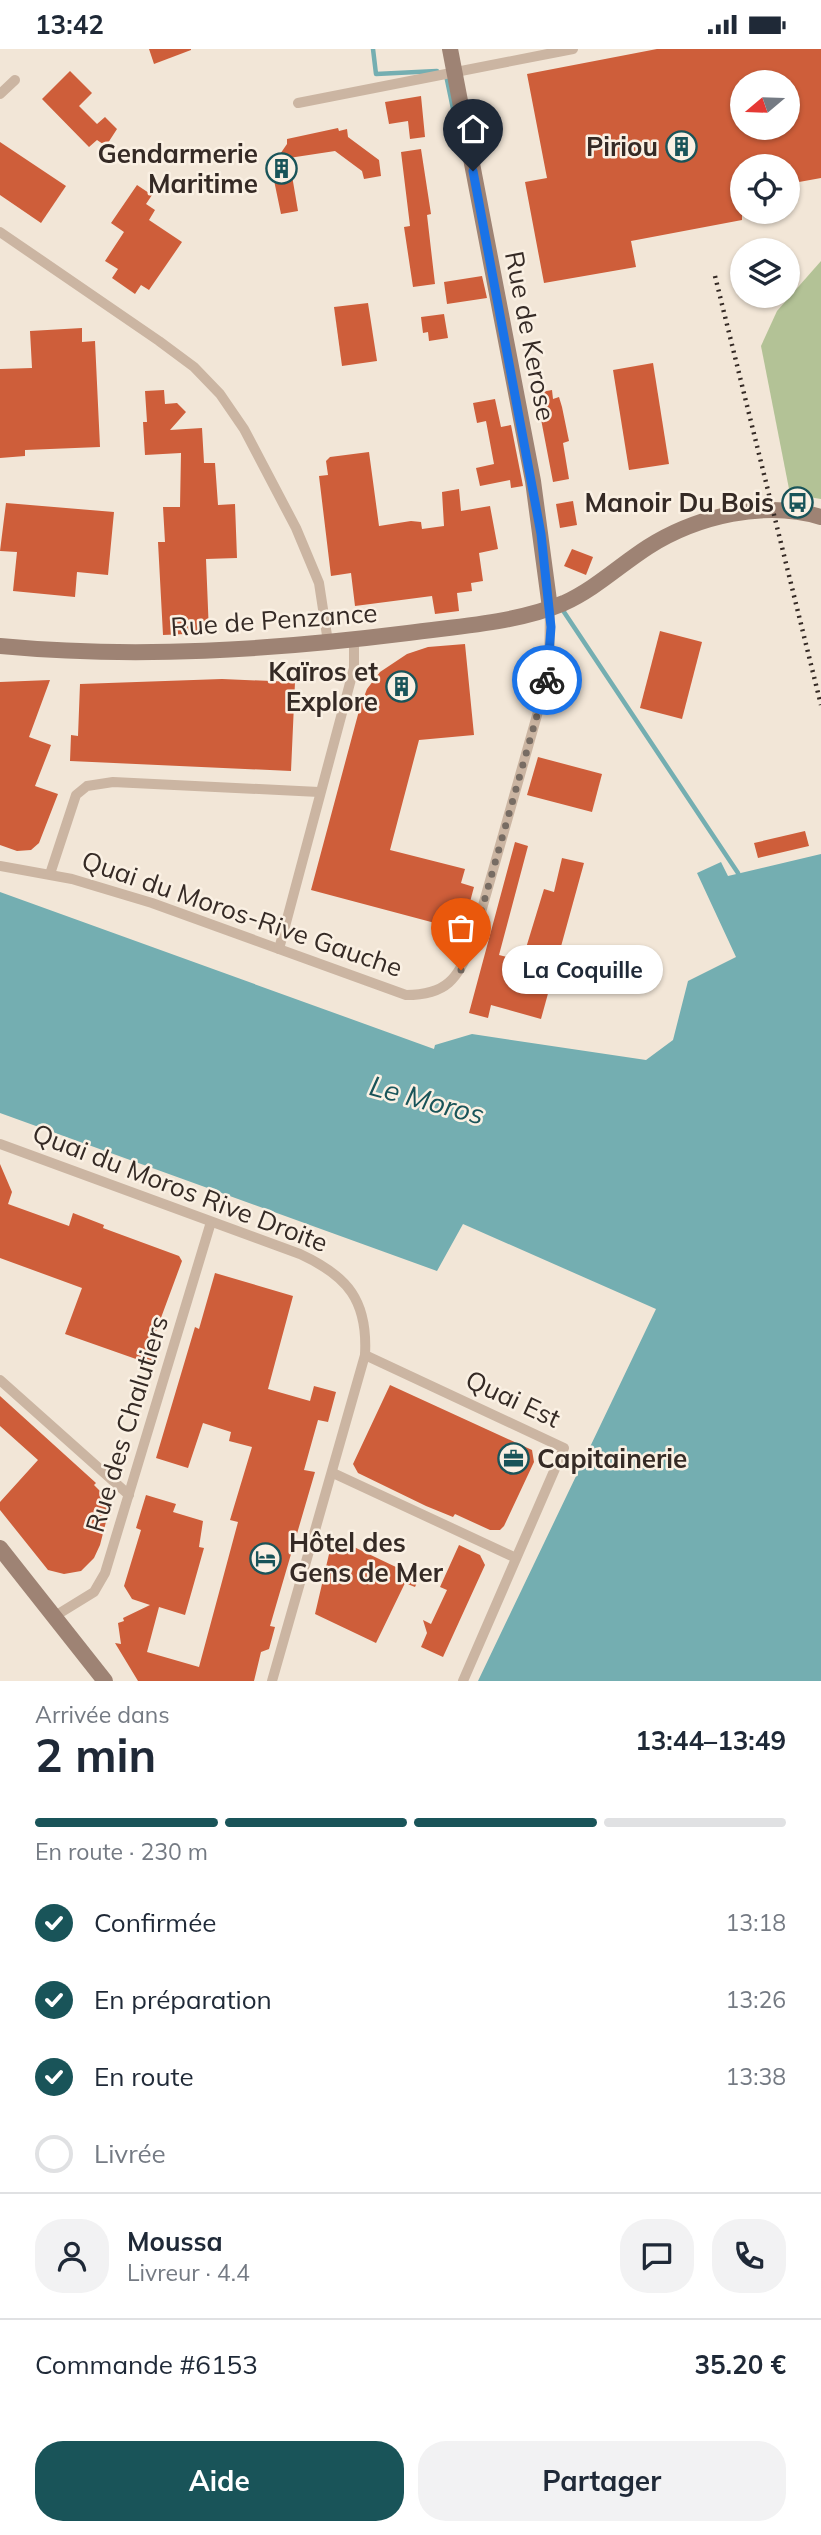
<!DOCTYPE html>
<html lang="fr">
<head>
<meta charset="utf-8">
<style>
	:root { --surface:#fff; --page:#f2f2f3; --text:#1f2937; --muted:#747a83; --line:#e0e1e3; --accent:#195459 }
	body { margin:0; font-family:Mulish,sans-serif; background:var(--page); color:var(--text); height:100vh; display:flex; flex-direction:column; font-size:26px; white-space:nowrap }
	* { box-sizing:border-box; margin:0 }
	p { font-size:23px; color:var(--muted) }
	.icon { flex:none; width:38px; height:38px; fill:none; stroke:currentColor; stroke-width:2; stroke-linecap:round; stroke-linejoin:round }
	.map { position:relative; height:1632px; overflow:hidden }
	.drawer { display:flex; flex-direction:column; background:var(--surface); flex:1 }
	.drawer>* { flex:none }
	.needle { width:46px; rotate:251deg }
	.tools { position:absolute; left:730px; top:21px; display:grid; gap:14px }
	.tools a { display:grid; place-items:center; width:70px; height:70px; border-radius:50%; background:var(--surface); box-shadow:0 2px 5px #0004; font-size:35px }
	.pin { position:absolute; display:grid; place-items:center; width:60px; height:60px; color:#fff; margin:-72px -30px; border-radius:50% 50% 50% 0; rotate:-45deg; box-shadow:0 0 7px #0007 }
	.pin .icon { rotate:45deg }
	.courier { position:absolute; display:grid; place-items:center; width:70px; height:70px; margin:-35px; border:5px solid #1a73e8; border-radius:50%; background:#fff; color:#222; box-shadow:0 2px 9px #0007 }
	.bubble { position:absolute; height:49px; border-radius:24px; background:var(--surface); box-shadow:0 2px 5px #0004; font-size:23px; font-weight:700; line-height:49px; text-align:center }
	.head em { font-style:normal; font-weight:700 }
	.head div { display:flex; flex-direction:column-reverse }
	.head { display:flex; align-items:center; justify-content:space-between; height:119px; padding:0 35px }
	h1 { font-size:46px; font-weight:700; line-height:52px }
	.bar { display:grid; grid-template-columns:repeat(4,1fr); gap:10px 7px; align-content:center; height:84px; padding:0 35px }
	.bar i { height:9px; border-radius:5px; background:var(--line) }
	.bar .on { background:var(--accent) }
	.bar p { grid-column:span 4 }
	.line { display:flex; align-items:center; gap:18px; padding:0 35px; border-top:2px solid var(--line) }
	.line div { flex:1 }
	.round { display:grid; place-items:center; flex:none; width:74px; height:74px; border-radius:28px; background:var(--page) }
	ol { padding:0 35px; list-style:none }
	li { display:flex; align-items:center; gap:21px; height:77px }
	li p { margin-inline-start:auto }
	li .icon { padding:7px; border-radius:50%; background:var(--accent); color:#fff; stroke-width:4 }
	li:last-child { color:var(--muted) }
	li i { width:38px; height:38px; border:4px solid var(--line); border-radius:50% }
	.cta { display:flex; gap:14px; margin-top:auto; padding:14px 35px }
	.cta a { flex:1; height:80px; border-radius:28px; background:var(--accent); color:#fff; font-size:28px; font-weight:700; line-height:80px; text-align:center }
	.cta a+a { background:var(--page); color:var(--text) }
	.status { display:flex; justify-content:space-between; align-items:center; height:49px; padding:0 35px; background:var(--surface); direction:ltr }
	.status svg { height:19px; fill:currentColor }
	.map>svg:first-child { display:block }
	.green { fill:#b3c296 }
	.water { fill:#74aeb1 }
	.lines { fill:none; stroke-linecap:round; stroke-linejoin:round }
	.stream { stroke:#74aeb1; stroke-width:4.5 }
	.building { fill:#ce5e3a; fill-rule:evenodd }
	.street { stroke:#cbb5a2; stroke-width:10 }
	.secondary { stroke:#9e8374; stroke-width:16 }
	.rail { stroke:#352a25; stroke-width:4.5; stroke-dasharray:2 5; stroke-linecap:butt }
	.done { stroke:#776c63; stroke-width:7; stroke-dasharray:0 12.6 }
	.route { stroke:#1a73e8; stroke-width:9 }
	.labels { text-anchor:middle; stroke-width:5; stroke-linejoin:round; paint-order:stroke }
	.poi-label { font-size:26px; font-weight:bold; fill:#352a25; stroke:#faf0e3; text-anchor:end }
	.street-label { font-size:26px; fill:#352a25; stroke:#faf0e3 }
	.water-label { font-size:28px; font-style:italic; fill:#195459; stroke:#faf0e3 }
</style>
</head>
<body>
<div class="status"><b>13:42</b><svg viewBox="0 0 49 12"><path d="M0 12V9h3v3zM5 12V6h3v6zM10 12V3h3v9zM15 12V0h3v12zM26 1h20v11H26zM47 4h2v5h-2z"/></svg></div>
<div class="map">
<svg width="821" height="1632" viewBox="0 0 821 1632">
	<rect width="100%" height="100%" fill="#f2e6d7"/>
	<polygon class="green" points="821,212 821,450 790,445 761,297 777,262"/>
	<polygon class="water" points="821,805 821,1632 478,1632 656,1260 463,1175 437,1222 0,1064 0,843 434,1000 435,996 472,985 646,1011 673,991 688,932 736,908 697,824 721,813 728,827"/>
	<g class="lines">
		<g class="stream">
			<polyline points="373,0 376,25 437,22"/>
			<polyline points="446,26 462,103"/>
			<polyline points="562,560 738,824"/>
		</g>
	</g>
	<g class="building">
		<polygon points="149,0 191,0 191,1 154,15"/>
		<path d="M657 0H821V129L788 135V117H742V171L631 192 636 218 544 234 525 133 547 129 527 25ZM742 33H788V79H742Z"/>
		<polygon points="70,22 92,44 79,57 97,75 105,68 117,80 106,97 97,91 89,98 42,50"/>
		<polygon points="421,47 425,88 410,90 408,72 389,75 385,53"/>
		<polygon points="338,79 339,82 347,80 348,88 379,111 381,127 364,130 362,122 335,102 289,109 298,162 281,165 270,112 276,111 287,95 287,90"/>
		<polygon points="0,93 66,137 41,174 0,146"/>
		<polygon points="421,100 431,165 427,166 435,235 413,238 404,178 410,177 401,103"/>
		<polygon points="137,136 152,146 146,155 155,161 149,171 182,193 149,241 141,236 135,245 112,229 118,220 105,212 124,183 111,174"/>
		<polygon points="482,227 487,249 447,255 444,233"/>
		<polygon points="368,254 377,312 342,317 334,258"/>
		<polygon points="444,265 448,289 429,292 428,283 423,284 421,268"/>
		<polygon points="82,279 82,293 95,292 100,398 25,401 25,407 0,409 0,320 32,319 30,282"/>
		<polygon points="653,314 669,415 629,421 613,321"/>
		<polygon points="164,341 165,355 177,354 186,363 170,381 202,379 204,414 215,414 218,456 235,455 237,509 206,510 209,584 163,586 158,493 165,493 163,458 180,458 181,404 145,406 143,373 147,373 145,342"/>
		<polygon points="552,341 553,350 559,348 562,358 569,392 563,394 569,430 553,433 536,344"/>
		<polygon points="495,350 501,378 511,376 523,437 511,439 510,431 480,437 476,419 494,415 486,372 477,374 473,354"/>
		<polygon points="369,403 379,477 411,472 421,473 422,480 444,477 442,443 459,440 461,462 490,457 498,500 479,504 483,532 471,534 472,542 457,544 459,562 435,565 432,547 355,557 351,524 331,527 319,427 328,426 326,412 330,408"/>
		<polygon points="573,452 577,476 560,479 556,455"/>
		<polygon points="6,454 114,463 108,526 77,523 75,548 13,542 17,503 0,502"/>
		<polygon points="572,500 593,508 586,526 564,517"/>
		<polygon points="660,582 702,593 682,670 640,659"/>
		<polygon points="465,595 474,686 419,691 390,801 465,820 461,834 474,838 467,864 454,861 450,878 311,841 360,658 367,640 380,623 407,605 428,598"/>
		<polygon points="222,630 295,633 291,722 70,712 71,686 78,687 80,635"/>
		<polygon points="50,631 29,688 51,696 35,737 58,745 39,794 31,801 17,802 0,796 0,633"/>
		<polygon points="538,708 602,725 592,763 527,746"/>
		<polygon points="805,782 809,797 758,809 754,794"/>
		<polygon points="515,793 528,797 499,906 522,912 544,840 554,843 562,809 584,814 541,970 491,956 488,969 469,964"/>
		<polygon points="0,1115 12,1143 8,1155 69,1177 73,1164 104,1176 103,1179 179,1207 182,1212 155,1285 163,1288 153,1316 65,1285 82,1239 0,1209"/>
		<polygon points="215,1224 293,1247 268,1340 310,1352 314,1337 336,1343 328,1373 318,1371 304,1421 315,1423 270,1577 275,1578 269,1600 261,1603 254,1632 138,1632 115,1594 121,1595 118,1574 124,1572 123,1569 150,1556 132,1550 124,1537 141,1481 136,1479 146,1446 176,1455 173,1463 203,1472 199,1498 204,1499 185,1566 159,1558 147,1603 199,1618 238,1473 230,1471 252,1398 229,1392 231,1383 203,1374 188,1419 156,1409 195,1278 199,1280"/>
		<polygon points="390,1336 532,1401 534,1413 504,1477 500,1481 490,1481 455,1465 453,1468 426,1457 358,1424 353,1415"/>
		<polygon points="0,1347 96,1434 94,1436 107,1449 108,1465 100,1496 94,1509 81,1522 64,1525 48,1521 0,1461 0,1453 38,1411 0,1377"/>
		<polygon points="333,1488 419,1529 415,1538 405,1534 376,1594 315,1565"/>
		<polygon points="459,1496 480,1506 485,1516 443,1608 421,1598 427,1584 423,1571 431,1575 447,1541 440,1538"/>
	</g>
	<g class="lines">
		<g class="street">
			<polyline points="0,45 15,31"/>
			<polyline points="298,54 573,0"/>
			<polyline points="0,183 159,292 194,318 220,345 244,380 296,479 319,534 328,593"/>
			<path d="M0 817 72 830 152 854 406 946C447 946 457 930 472 895L549 624 550 559"/>
			<polyline points="50,825 76,746 87,737 113,733 319,743"/>
			<polyline points="279,900 354,619 354,591"/>
			<path d="M0 1095 300 1205C348 1227 368 1252 365 1306L272 1632"/>
			<polyline points="365,1306 564,1399 463,1632"/>
			<polyline points="0,1331 129,1446"/>
			<polyline points="333,1424 516,1509"/>
			<polyline points="55,1567 94,1543 105,1524 211,1173"/>
		</g>
		<g class="secondary">
			<polyline points="450,0 533,432 550,559"/>
			<path d="M0 597C137 610 272 601 408 584 459 577 516 574 564 554 595 540 620 516 648 498 697 467 765 451 821 468"/>
			<polyline points="0,1499 105,1632"/>
		</g>
		<polyline class="rail" points="715,227 821,656"/>
	</g>
	<g class="lines">
		<polyline class="done" points="461,921 472,895 547,631"/>
		<polyline class="route" points="473,122 541,485 551,578 547,631"/>
	</g>
	<defs>
		<symbol id="building-ring" viewBox="-11 -11 22 22"><circle r="9.5" fill="#faf0e3" stroke="#195459" stroke-width="1.5"/><path d="M-4-6H4V6H1V3H-1V6H-4ZM-2.5-4.3h1.7v1.8h-1.7ZM.8-4.3h1.7v1.8H.8ZM-2.5-1h1.7V.8h-1.7ZM.8-1h1.7V.8H.8Z" fill="#195459"/></symbol>
		<symbol id="bus-ring" viewBox="-11 -11 22 22"><circle r="9.5" fill="#faf0e3" stroke="#195459" stroke-width="1.5"/><path d="M-5-6H5V4H4V6H2V4H-2V6H-4V4H-5ZM-3.5-4V0h7V-4ZM-3.5 1.2v1.5H-2V1.2ZM2 1.2v1.5H3.5V1.2Z" fill="#195459"/></symbol>
		<symbol id="office-ring" viewBox="-11 -11 22 22"><circle r="9.5" fill="#faf0e3" stroke="#195459" stroke-width="1.5"/><path d="M-6-3h4V-5.5h4V-3h4V5H-6ZM-1-4.5V-3h2v-1.5ZM-6 0V1H6V0Z" fill="#195459"/></symbol>
		<symbol id="hotel-ring" viewBox="-11 -11 22 22"><circle r="9.5" fill="#faf0e3" stroke="#195459" stroke-width="1.5"/><path d="M-6-4.5h1.5V1H6V5H4.5V3h-9V5H-6ZM-4 0a1.8 1.8 0 1 1 3.6 0ZM.5 0V-2.5h3Q6-2.5 6 0Z" fill="#195459"/></symbol>
	</defs>
	<g fill-rule="evenodd">
		<use href="#building-ring" x="664" y="80" width="35" height="35"/>
		<use href="#building-ring" x="264" y="102" width="35" height="35"/>
		<use href="#bus-ring" x="780" y="436" width="35" height="35"/>
		<use href="#building-ring" x="384" y="620" width="35" height="35"/>
		<use href="#office-ring" x="496" y="1392" width="35" height="35"/>
		<use href="#hotel-ring" x="248" y="1492" width="35" height="35"/>
	</g>
	<g class="labels">
		<g class="poi-label">
			<text x="658" y="107">Piriou</text>
			<text x="258" y="114">Gendarmerie<tspan x="258" dy="30">Maritime</tspan></text>
			<text x="774" y="463">Manoir Du Bois</text>
			<text x="378" y="632">Kaïros et<tspan x="378" dy="30">Explore</tspan></text>
			<text x="537" y="1419" text-anchor="start">Capitainerie</text>
			<text x="289" y="1503" text-anchor="start">Hôtel des<tspan x="289" dy="30">Gens de Mer</tspan></text>
		</g>
		<g class="street-label">
			<text transform="translate(530 287) rotate(79)" y="9">Rue de Kerose</text>
			<text transform="translate(274 571) rotate(-4)" y="9">Rue de Penzance</text>
			<text transform="translate(242 865) rotate(19)" y="9">Quai du Moros-Rive Gauche</text>
			<text transform="translate(180 1139) rotate(21)" y="9">Quai du Moros Rive Droite</text>
			<text transform="translate(513 1350) rotate(25)" y="9">Quai Est</text>
			<text transform="translate(127 1375) rotate(-73)" y="9">Rue des Chalutiers</text>
		</g>
		<g class="water-label">
			<text transform="translate(427 1051) rotate(15)" y="10">Le Moros</text>
		</g>
	</g>
</svg>
<div class="tools">
<a><svg class="needle" viewBox="-14 -14 28 28"><path d="M0-13l5 13h-10z" fill="#e53935"/><path d="M0 13l5-13h-10z" fill="#747a83"/></svg></a>
<a><svg class="icon" aria-label="locate" viewBox="0 0 24 24"><circle cx="12" cy="12" r="6"/><path d="M12 2v4M12 18v4M2 12h4M18 12h4"/></svg></a>
<a><svg class="icon" aria-label="layers" viewBox="0 0 24 24"><path d="M12 4l9 5-9 5-9-5zM3 14l9 5 9-5"/></svg></a>
</div>
<div class="pin" style="left:461px;top:921px;background:#ea580c"><svg class="icon" aria-label="bag" viewBox="0 0 24 24"><path d="M5 8h14l-1 12H6zM9 8a3 3 0 0 1 6 0"/></svg></div>
<div class="pin" style="left:473px;top:122px;background:#1f2937"><svg class="icon" aria-label="home" viewBox="0 0 24 24"><path d="M3 11l9-7 9 7M6 9v11h12V9"/></svg></div>
<div class="courier" style="left:547px;top:631px"><svg class="icon" aria-label="bike" viewBox="0 0 24 24"><circle cx="6" cy="16" r="4"/><circle cx="18" cy="16" r="4"/><path d="M6 16l4-8h5l3 8M10 8l3 8H6M13 5h3"/></svg></div>
<div class="bubble" style="left:502px;top:896px;width:161px">La Coquille</div>
</div>
<section class="drawer">
<div class="head"><div><h1>2 min</h1><p>Arrivée dans</p></div><em>13:44–13:49</em></div>
<div class="bar"><i class="on"></i><i class="on"></i><i class="on"></i><i></i><p>En route · 230 m</p></div>
<ol>
<li><svg class="icon" aria-label="check" viewBox="0 0 24 24"><path d="M5 12l5 5 9-10"/></svg>Confirmée<p>13:18</p></li>
<li><svg class="icon" aria-label="check" viewBox="0 0 24 24"><path d="M5 12l5 5 9-10"/></svg>En préparation<p>13:26</p></li>
<li><svg class="icon" aria-label="check" viewBox="0 0 24 24"><path d="M5 12l5 5 9-10"/></svg>En route<p>13:38</p></li>
<li><i></i>Livrée</li>
</ol>
<div class="line" style="height:126px"><a class="round"><svg class="icon" aria-label="person" viewBox="0 0 24 24"><circle cx="12" cy="8" r="4"/><path d="M4 21q1-7 8-7t8 7"/></svg></a><div><b>Moussa</b><p>Livreur · 4.4</p></div><a class="round"><svg class="icon" aria-label="chat" viewBox="0 0 24 24"><path d="M4 5h16v11H9l-5 4z"/></svg></a><a class="round"><svg class="icon" aria-label="phone" viewBox="0 0 24 24"><path d="M5 4h4l2 5-3 2q2 4 5 5l2-3 5 2v4C11 20 4 13 5 4z"/></svg></a></div>
<div class="line" style="height:91px"><div>Commande #6153</div><b>35.20 €</b></div>
<div class="cta"><a>Aide</a><a>Partager</a></div>
</section>
</body>
</html>
